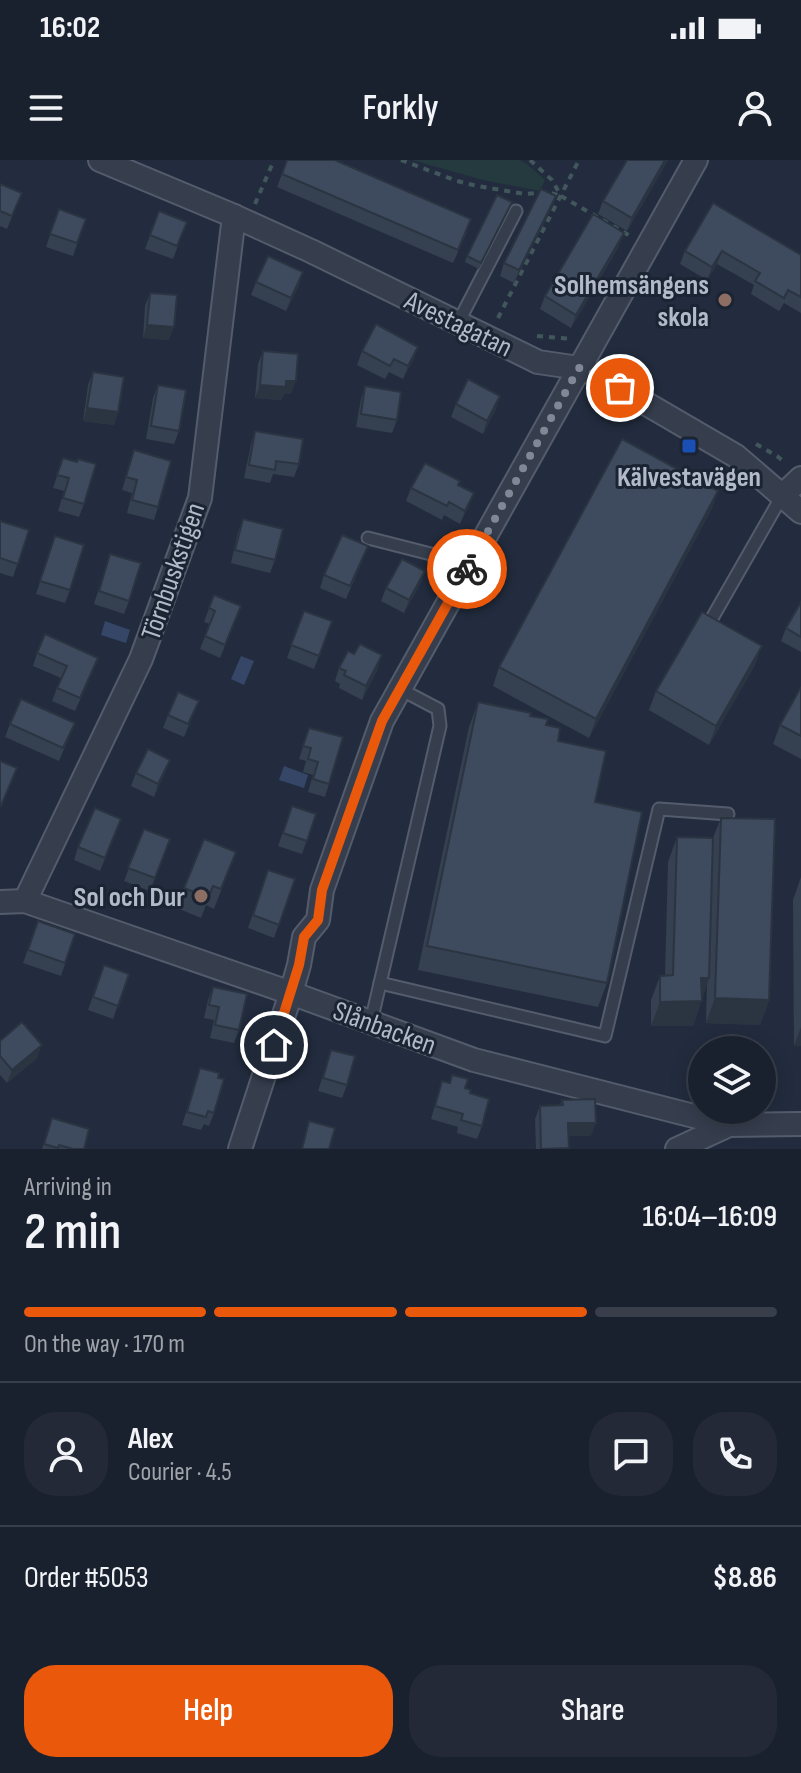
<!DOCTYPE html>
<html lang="en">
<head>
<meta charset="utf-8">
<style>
	:root { --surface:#1a212e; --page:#232936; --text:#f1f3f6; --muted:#9fa3aa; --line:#383e4a; --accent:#ea580c }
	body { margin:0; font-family:"Sofia Sans Condensed",sans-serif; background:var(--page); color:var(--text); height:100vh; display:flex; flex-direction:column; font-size:30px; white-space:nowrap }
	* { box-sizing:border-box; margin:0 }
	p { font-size:26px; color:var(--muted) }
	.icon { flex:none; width:44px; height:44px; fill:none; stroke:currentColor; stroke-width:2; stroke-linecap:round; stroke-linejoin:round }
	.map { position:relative; height:989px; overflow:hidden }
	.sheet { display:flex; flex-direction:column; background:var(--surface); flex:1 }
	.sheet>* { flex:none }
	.tools { position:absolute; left:688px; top:876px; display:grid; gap:16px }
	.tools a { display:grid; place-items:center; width:88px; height:88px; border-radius:50%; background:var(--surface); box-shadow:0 4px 20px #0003,0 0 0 2px var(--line); font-size:40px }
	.pin { position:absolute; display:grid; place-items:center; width:68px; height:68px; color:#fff; margin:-34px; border:4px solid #fff; border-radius:50%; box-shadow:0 2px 8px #0007 }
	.courier { position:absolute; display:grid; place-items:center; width:80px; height:80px; margin:-40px; border:6px solid #ea580c; border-radius:50%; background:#fff; color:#222; box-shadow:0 2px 10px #0007 }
	.head em { font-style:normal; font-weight:600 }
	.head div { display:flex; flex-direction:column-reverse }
	.head { display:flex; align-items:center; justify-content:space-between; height:136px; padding:0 24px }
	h1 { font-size:52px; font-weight:600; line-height:60px }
	.bar { display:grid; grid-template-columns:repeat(4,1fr); gap:12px 8px; align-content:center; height:96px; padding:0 24px }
	.bar i { height:10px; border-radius:6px; background:var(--line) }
	.bar .active { background:var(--accent) }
	.bar p { grid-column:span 4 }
	.line { display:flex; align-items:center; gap:20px; padding:0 24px; border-top:2px solid var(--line) }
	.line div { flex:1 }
	.round { display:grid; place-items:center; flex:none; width:84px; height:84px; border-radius:32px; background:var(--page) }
	.button { display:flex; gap:16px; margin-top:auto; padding:16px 24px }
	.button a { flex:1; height:92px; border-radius:32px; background:var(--accent); color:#fff; font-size:32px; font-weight:600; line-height:92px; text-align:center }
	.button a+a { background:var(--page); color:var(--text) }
	.status { display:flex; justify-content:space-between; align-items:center; height:56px; padding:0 40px; background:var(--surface); direction:ltr }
	.status svg { height:22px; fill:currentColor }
	header { display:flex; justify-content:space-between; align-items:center; height:104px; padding:0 24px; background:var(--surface); font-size:36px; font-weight:600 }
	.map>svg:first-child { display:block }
	.green { fill:#243a3f }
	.water { fill:#354666 }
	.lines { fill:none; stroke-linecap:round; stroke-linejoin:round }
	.service-casing { stroke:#545c6c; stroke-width:15 }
	.minor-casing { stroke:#545c6c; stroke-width:26 }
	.path { stroke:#42575c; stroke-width:4; stroke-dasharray:6 6; stroke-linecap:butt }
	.service { stroke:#363e4e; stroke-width:11 }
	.minor { stroke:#363e4e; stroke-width:22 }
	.wall { fill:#354050 }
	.shaded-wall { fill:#2b3441 }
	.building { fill:#3e4a5d; stroke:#2b3441; stroke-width:2 }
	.done { stroke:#808898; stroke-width:8; stroke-dasharray:0 14.4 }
	.route { stroke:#ea580c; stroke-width:10 }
	.education-dot { fill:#8d6e63; stroke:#1b2433; stroke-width:3 }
	.transit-dot { fill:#1a4fb4; stroke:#1b2433; stroke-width:3 }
	.labels { text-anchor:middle; stroke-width:6; stroke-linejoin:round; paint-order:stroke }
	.poi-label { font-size:28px; font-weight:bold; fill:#b2b9c9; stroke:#1b2433; text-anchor:end }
	.street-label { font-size:28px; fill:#b2b9c9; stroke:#1b2433 }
</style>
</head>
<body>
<div class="status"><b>16:02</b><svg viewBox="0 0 49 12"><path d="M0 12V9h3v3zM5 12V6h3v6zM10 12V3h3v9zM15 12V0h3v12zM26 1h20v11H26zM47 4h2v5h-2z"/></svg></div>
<header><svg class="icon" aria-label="menu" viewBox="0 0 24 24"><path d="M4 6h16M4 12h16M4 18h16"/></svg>Forkly<svg class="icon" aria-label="person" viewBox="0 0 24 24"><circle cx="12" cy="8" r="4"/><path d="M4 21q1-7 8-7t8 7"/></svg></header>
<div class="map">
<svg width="801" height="989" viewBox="0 0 801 989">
	<rect width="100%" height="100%" fill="#222c3e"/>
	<polygon class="green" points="412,0 520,0 528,5 545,20 540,31 483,20"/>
	<g class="water">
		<polygon points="105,461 130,470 126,483 101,475"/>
		<polygon points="241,496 254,501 244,525 231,519"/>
		<polygon points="284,606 308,615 304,628 279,620"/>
	</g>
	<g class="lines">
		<defs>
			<g id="service">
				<polyline points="458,163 516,51"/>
				<polyline points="368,378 470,404"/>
				<polyline points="707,467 782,336"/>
				<polyline points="380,823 605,876 659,649 728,654"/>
				<polyline points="371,862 440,566 438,549 400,529"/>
			</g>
			<g id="minor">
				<polyline points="100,0 234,56 311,91 538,202 579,208 597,215 736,296 801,352"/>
				<polyline points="782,336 801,318"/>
				<polyline points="25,741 141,499 200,338 234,56"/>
				<polyline points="0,742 25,741 291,833 474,900 729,965"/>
				<polyline points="240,989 291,833 299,805 304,777 318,760 322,730 382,561 696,0"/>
				<polyline points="677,989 729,965 801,964"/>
			</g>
		</defs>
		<use href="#service" class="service-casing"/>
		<use href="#minor" class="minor-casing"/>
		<g class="path">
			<polyline points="401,0 457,21 477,26 525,34 548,32 561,36"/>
			<polyline points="530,0 552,20 561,36 632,77"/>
			<polyline points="255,44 274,0"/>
			<polyline points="498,158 579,0"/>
			<polyline points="537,176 572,179"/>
			<polyline points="756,284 777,296 785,303"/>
		</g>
		<use href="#service" class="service"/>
		<use href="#minor" class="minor"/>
	</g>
	<g class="wall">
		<polygon points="627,0 668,0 627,71 598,54 603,41"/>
		<polygon points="282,14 467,72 453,103 277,27"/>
		<polygon points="0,24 22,33 7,69 0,66"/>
		<polygon points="713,43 801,95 801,153 784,143 779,151 751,134 754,125 717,104 707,120 680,104 685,91"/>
		<polygon points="509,48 479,109 465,102 467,96"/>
		<polygon points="59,49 86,59 73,96 46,87"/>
		<polygon points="551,49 514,123 500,116 504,103"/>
		<polygon points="159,51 187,62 173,99 145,89"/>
		<polygon points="619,86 571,168 540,149 545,136"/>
		<polygon points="256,122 299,125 286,151 251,135"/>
		<polygon points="150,133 169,180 143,178 145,146"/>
		<polygon points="418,187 413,200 403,219 389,212 385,219 357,205 362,191"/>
		<polygon points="263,191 291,234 284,234 281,240 255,238 258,204"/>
		<polygon points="93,212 118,252 114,265 83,261 88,225"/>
		<polygon points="158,225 179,271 174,284 146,279 153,238"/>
		<polygon points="365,226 397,260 392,273 356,267 361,239"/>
		<polygon points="456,244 496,249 483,274 451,257"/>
		<polygon points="255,271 299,304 294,317 273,314 270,323 244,318 251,284"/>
		<polygon points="134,290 158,347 154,360 127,353 132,333 122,330"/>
		<polygon points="63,298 84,344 79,357 58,351 64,331 53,328"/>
		<polygon points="411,328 474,333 460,364 444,355 442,360 406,341"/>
		<polygon points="718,331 711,350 589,578 493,526 499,507"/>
		<polygon points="243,359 275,400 270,413 231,403 238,372"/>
		<polygon points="0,361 29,370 13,417 0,413"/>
		<polygon points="55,376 70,430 65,443 36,434"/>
		<polygon points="110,394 129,441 124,454 94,444"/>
		<polygon points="363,399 346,439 320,428 324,415"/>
		<polygon points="425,411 420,424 404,453 381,441 386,428"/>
		<polygon points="214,435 241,446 220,498 200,489 210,464 204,462"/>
		<polygon points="801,442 801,492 781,481 786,468"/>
		<polygon points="304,451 332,461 314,509 287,498"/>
		<polygon points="37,493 93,511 75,551 52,541 61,518 33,506"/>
		<polygon points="755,505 709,585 649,550 656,531"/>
		<polygon points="339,508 378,508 362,540 339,528 340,524 335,521"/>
		<polygon points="801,527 801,599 773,584 780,565"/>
		<polygon points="199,541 184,577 163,568 168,555"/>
		<polygon points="478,542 530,556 546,565 595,642 607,823 598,847 418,810 469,567"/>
		<polygon points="75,563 59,601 5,577 10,564"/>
		<polygon points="309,568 329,624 325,637 308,632 313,615 303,612 306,601 299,599"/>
		<polygon points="170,600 154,637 131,626 136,613"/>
		<polygon points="292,646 316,654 302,694 278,686"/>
		<polygon points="721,658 769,840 760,865 706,863 707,823 693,866 651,866 651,840 660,816 665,816 668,702 677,677 712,680"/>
		<polygon points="121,659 100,711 74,700 78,687"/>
		<polygon points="144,669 170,679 150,731 124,721"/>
		<polygon points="236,692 214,749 206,745 201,758 177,748 184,728"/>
		<polygon points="268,710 295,719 274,778 248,768"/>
		<polygon points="801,717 801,886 794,886 793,740"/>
		<polygon points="38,761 75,774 61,816 23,803"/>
		<polygon points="104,805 129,814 113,859 88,850"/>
		<polygon points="213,827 239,870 234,883 210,878 214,860 204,858 208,840"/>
		<polygon points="0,881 37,898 7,923 0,915"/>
		<polygon points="331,890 347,925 342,938 318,931"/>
		<polygon points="200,908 218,918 214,953 209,966 204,964 201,970 182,965"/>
		<polygon points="442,921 465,928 470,933 482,966 477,979 457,973 458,967 431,959"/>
		<polygon points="562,940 591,976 569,976 569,989 536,989 535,959 540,946 560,945"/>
		<polygon points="52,958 84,989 42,989"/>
	</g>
	<g class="shaded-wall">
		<polygon points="665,0 668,0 627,71 632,58"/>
		<polygon points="556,36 551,49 514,123 519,110"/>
		<polygon points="624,73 619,86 571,168 576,155"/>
		<polygon points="722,91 717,104 707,120 712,107"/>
		<polygon points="303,112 299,125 286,151 291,138"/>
		<polygon points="147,165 174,167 169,180 143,178"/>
		<polygon points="418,187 413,200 403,219 408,206"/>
		<polygon points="286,221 296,221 291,234 284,234 281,240 255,238 260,225"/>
		<polygon points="500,236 496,249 483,274 487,261"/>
		<polygon points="87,248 118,252 114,265 83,261"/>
		<polygon points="718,331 711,350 589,578 596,559"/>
		<polygon points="474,333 469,346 460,364 465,351"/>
		<polygon points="425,411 420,424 404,453 409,440"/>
		<polygon points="762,486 755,505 709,585 716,566"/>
		<polygon points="382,495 378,508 362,540 366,526"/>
		<polygon points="170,600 165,613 154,637 158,624"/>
		<polygon points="701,818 709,818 693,866 651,866 660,842"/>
		<polygon points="715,838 769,840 760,865 706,863"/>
		<polygon points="801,867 801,886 794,886"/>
		<polygon points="42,885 37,898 7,923 12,910"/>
		<polygon points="568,963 596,963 591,976 564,976"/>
	</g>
	<g class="building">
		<polygon points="287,0 335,0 471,59 458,90 282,14"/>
		<polygon points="627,0 665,0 632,58 603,41"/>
		<polygon points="0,24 22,33 12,56 0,51"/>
		<polygon points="541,29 556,36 519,110 504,103"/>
		<polygon points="497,35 512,42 481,103 467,96"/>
		<polygon points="713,43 801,95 801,137 788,130 784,138 755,121 760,113 722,91 712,107 685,91"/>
		<polygon points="59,49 86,59 77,83 50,74"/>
		<polygon points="159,51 187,62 177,86 150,75"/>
		<polygon points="593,54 624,73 576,155 545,136"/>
		<polygon points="268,96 303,112 291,138 256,122"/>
		<polygon points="150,133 177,135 174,167 147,165"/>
		<polygon points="376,164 418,187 408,206 394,199 390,206 362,191"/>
		<polygon points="263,191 298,194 296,221 286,221 286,227 260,225"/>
		<polygon points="93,212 124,217 118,252 87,248"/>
		<polygon points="468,219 500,236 487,261 456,244"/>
		<polygon points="158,225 186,230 179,271 151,266"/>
		<polygon points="365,226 401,232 397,260 361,254"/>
		<polygon points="255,271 303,279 299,304 276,301 275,310 249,305"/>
		<polygon points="622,279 718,331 596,559 499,507"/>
		<polygon points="134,290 171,301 158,347 132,340 137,320 126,317"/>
		<polygon points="63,298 77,302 78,299 96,304 84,344 63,338 69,318 57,315"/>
		<polygon points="425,303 460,321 458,325 474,333 465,351 449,342 447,346 411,328"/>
		<polygon points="243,359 283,369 275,400 235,390"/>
		<polygon points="0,361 29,370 18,404 0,398"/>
		<polygon points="342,375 368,386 350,426 324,415"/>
		<polygon points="55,376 84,385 70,430 40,421"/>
		<polygon points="110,394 141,403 129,441 99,431"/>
		<polygon points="402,399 425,411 409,440 386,428"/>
		<polygon points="214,435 241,446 225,485 205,476 215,451 209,448"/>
		<polygon points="801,442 801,477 786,468"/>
		<polygon points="304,451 332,461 319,496 291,485"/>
		<polygon points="702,452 762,486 716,566 656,531"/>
		<polygon points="45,474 98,498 80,538 57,528 67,506 37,493"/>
		<polygon points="360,484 382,495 366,526 344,515 346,511 339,508 348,491 354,494"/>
		<polygon points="801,527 801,576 780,565"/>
		<polygon points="178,532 199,541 188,564 168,555"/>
		<polygon points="21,539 75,563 63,588 10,564"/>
		<polygon points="478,542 531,553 530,556 548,559 546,565 560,568 558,581 606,591 595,642 642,652 607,823 427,786"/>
		<polygon points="309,568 343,577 329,624 313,619 318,602 308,599 311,588 303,586"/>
		<polygon points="148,589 170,600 158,624 136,613"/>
		<polygon points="0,601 17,608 1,646 0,645"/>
		<polygon points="292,646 316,654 307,681 283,673"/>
		<polygon points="95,648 121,659 105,698 78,687"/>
		<polygon points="721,658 775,659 769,840 715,838"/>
		<polygon points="144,669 170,679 155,718 128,708"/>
		<polygon points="677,677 713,678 709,818 701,818 702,841 660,842 660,816 673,815"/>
		<polygon points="204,679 236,692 221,729 213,726 208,738 184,728"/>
		<polygon points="268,710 295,719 279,765 253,755"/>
		<polygon points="38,761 75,774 65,803 28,790"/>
		<polygon points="104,805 129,814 118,846 93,837"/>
		<polygon points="213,827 247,834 239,870 215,865 219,847 209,845"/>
		<polygon points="22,862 42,885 12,910 0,896 0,881"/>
		<polygon points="331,890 355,896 347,925 323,918"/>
		<polygon points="200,908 219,913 218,918 224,919 214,953 208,951 206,957 187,952"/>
		<polygon points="452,915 468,919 465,928 471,930 470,933 489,939 482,966 461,960 463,954 435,946 442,921 450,923"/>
		<polygon points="595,939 596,963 568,963 569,988 541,989 540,946 563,945 562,940"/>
		<polygon points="52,958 89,969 84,989 73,989 59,985 58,988 44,984"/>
		<polygon points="309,961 335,968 329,989 302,989"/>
	</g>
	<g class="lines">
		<polyline class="done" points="467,409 579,208 597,215 620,228"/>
		<polyline class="route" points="274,885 299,805 304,777 318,760 322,730 382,561 467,409"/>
	</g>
	<g class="education-dot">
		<circle cx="725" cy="140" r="8"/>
		<circle cx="201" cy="736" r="8"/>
	</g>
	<rect class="transit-dot" x="681" y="278" width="16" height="16" rx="4"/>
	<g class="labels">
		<g class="poi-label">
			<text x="709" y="134">Solhemsängens<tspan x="709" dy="32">skola</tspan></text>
			<text x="689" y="326" text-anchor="middle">Kälvestavägen</text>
			<text x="185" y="746">Sol och Dur</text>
		</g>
		<g class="street-label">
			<text transform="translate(459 163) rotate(26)" y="10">Avestagatan</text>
			<text transform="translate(172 411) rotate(-71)" y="10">Törnbuskstigen</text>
			<text transform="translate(385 867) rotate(20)" y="10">Slånbacken</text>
		</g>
	</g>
</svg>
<div class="tools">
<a><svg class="icon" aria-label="layers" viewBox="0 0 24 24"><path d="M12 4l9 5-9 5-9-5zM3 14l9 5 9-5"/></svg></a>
</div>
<div class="pin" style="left:620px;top:228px;background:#ea580c"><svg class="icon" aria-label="bag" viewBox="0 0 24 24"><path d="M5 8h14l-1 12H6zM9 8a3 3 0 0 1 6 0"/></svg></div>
<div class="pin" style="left:274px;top:885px;background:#1f2937"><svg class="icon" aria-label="home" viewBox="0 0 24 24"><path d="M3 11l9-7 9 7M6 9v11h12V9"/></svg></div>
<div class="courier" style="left:467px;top:409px"><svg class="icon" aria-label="bike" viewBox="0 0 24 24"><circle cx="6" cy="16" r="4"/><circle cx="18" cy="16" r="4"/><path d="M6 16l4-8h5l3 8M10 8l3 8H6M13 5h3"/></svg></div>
</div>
<section class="sheet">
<div class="head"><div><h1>2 min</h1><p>Arriving in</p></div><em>16:04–16:09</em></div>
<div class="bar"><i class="active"></i><i class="active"></i><i class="active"></i><i></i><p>On the way · 170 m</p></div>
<div class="line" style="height:144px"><a class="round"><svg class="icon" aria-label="person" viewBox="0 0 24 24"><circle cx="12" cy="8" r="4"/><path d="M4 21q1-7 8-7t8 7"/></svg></a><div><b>Alex</b><p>Courier · 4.5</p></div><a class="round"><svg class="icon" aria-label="chat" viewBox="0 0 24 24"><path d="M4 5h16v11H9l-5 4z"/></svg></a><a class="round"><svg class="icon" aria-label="phone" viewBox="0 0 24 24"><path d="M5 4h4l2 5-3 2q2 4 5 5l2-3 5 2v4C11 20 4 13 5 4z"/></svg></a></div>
<div class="line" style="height:104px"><div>Order #5053</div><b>$8.86</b></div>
<div class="button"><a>Help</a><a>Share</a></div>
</section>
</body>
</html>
